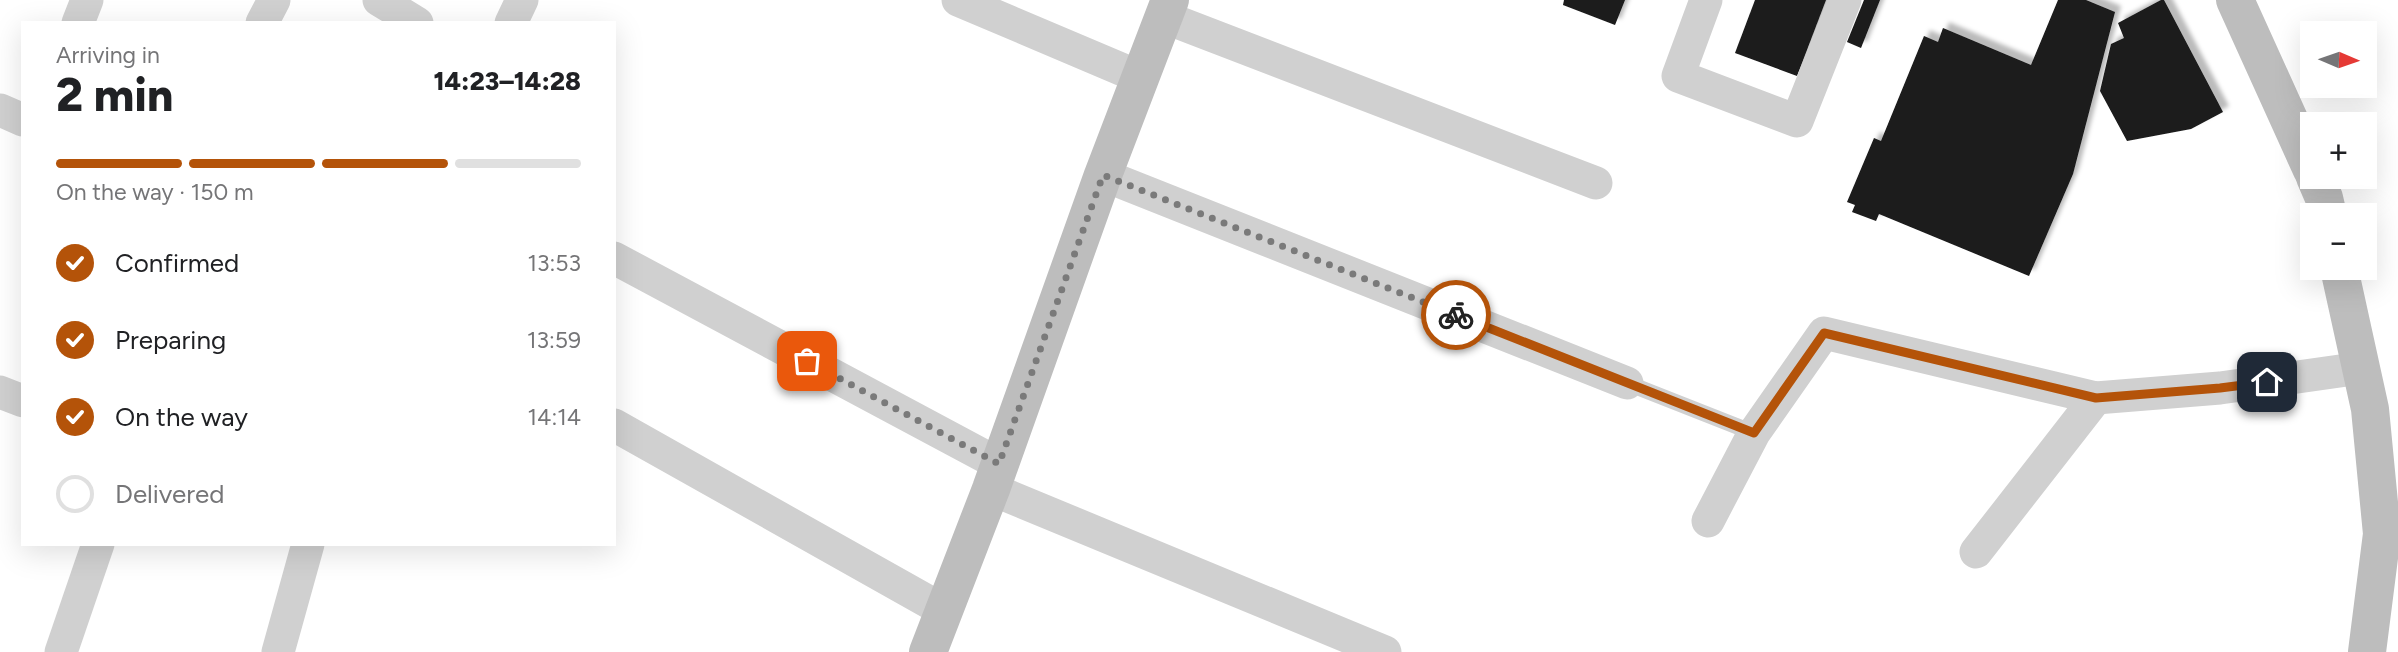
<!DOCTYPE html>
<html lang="en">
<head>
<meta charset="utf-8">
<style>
	:root { --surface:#fff; --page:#f6f6f6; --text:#202124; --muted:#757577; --line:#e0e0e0; --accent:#b45309 }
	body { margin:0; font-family:Figtree,sans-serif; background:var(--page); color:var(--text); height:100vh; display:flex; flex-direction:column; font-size:26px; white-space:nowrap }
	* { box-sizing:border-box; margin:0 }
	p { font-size:23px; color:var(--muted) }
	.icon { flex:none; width:38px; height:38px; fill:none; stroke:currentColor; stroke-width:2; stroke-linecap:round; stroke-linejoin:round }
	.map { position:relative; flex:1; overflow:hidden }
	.side { position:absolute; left:21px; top:21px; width:595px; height:525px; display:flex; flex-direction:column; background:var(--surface); border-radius:0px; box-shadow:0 7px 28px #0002 }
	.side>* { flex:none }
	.needle { width:46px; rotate:92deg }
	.controls { position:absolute; left:2300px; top:21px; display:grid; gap:14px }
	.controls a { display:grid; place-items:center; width:77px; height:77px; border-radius:0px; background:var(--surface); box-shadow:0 7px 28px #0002; font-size:35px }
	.pin { position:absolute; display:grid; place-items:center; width:60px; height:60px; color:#fff; margin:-30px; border-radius:14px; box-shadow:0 4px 10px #0006 }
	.courier { position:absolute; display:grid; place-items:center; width:70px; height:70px; margin:-35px; border:5px solid #b45309; border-radius:50%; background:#fff; color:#222; box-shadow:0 2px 9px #0007 }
	.summary em { font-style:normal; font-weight:800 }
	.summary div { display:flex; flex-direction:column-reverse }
	.summary { display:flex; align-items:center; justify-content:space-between; height:119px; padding:0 35px }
	h1 { font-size:46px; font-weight:800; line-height:52px }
	.bar { display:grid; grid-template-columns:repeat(4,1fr); gap:10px 7px; align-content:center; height:84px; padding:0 35px }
	.bar i { height:9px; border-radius:5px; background:var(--line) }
	.bar .selected { background:var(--accent) }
	.bar p { grid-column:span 4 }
	ol { padding:0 35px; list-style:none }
	li { display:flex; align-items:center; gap:21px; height:77px }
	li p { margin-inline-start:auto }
	li .icon { padding:7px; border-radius:50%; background:var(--accent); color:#fff; stroke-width:4 }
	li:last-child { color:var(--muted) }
	li i { width:38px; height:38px; border:4px solid var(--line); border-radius:50% }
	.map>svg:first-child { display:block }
	.building { fill:#1a1a1a; filter:url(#shadow) }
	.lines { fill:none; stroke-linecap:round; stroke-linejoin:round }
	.lane { stroke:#d0d0d0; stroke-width:16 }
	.street { stroke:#d0d0d0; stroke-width:33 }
	.secondary { stroke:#bdbdbd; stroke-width:38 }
	.done { stroke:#7a7a7a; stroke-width:7; stroke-dasharray:0 12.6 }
	.route { stroke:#b45309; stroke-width:9 }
</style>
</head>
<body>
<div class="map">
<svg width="2398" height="652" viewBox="0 0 2398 652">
	<defs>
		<filter id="shadow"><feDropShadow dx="6" dy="-6" stdDeviation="2" flood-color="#0004"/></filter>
	</defs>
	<rect width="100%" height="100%" fill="#fff"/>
	<g class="building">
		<polygon points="1564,0 1625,0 1615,25 1563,5"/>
		<polygon points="1755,0 1826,0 1797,76 1735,53"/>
		<polygon points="1864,0 1880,0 1861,48 1847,42"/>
		<polygon points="2058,0 2086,0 2115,12 2073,174 2029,276 1879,214 1876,221 1852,212 1855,205 1847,202 1874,138 1881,141 1924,36 1938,42 1943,28 2031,65"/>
		<polygon points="2161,0 2164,0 2223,112 2191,129 2127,141 2100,91 2111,44 2124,38 2118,23"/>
	</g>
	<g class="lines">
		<polyline class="lane" points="1627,383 1754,433"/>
		<g class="street">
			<polyline points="379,0 417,23"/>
			<polyline points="958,0 1142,78"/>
			<polyline points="1706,0 1678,76 1797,121 1845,0"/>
			<polyline points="1164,17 1596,183"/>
			<polyline points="78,23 87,0"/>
			<polyline points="262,23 274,0"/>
			<polyline points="511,23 522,0"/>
			<polyline points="0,110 23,120"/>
			<polyline points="1103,175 1627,383"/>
			<polyline points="614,258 999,464"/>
			<polyline points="0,392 23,401"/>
			<polyline points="614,425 943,610"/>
			<polyline points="991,489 1385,652"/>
			<polyline points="1708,521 1754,433 1824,333 2096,398 2220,388 2361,368"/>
			<polyline points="1976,552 2096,398"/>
			<polyline points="61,652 98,544"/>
			<polyline points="278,652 308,544"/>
		</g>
		<g class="secondary">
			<polyline points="2235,0 2312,170"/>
			<polyline points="2315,177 2324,198 2328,215"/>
			<polyline points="2339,268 2370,409 2382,534 2367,652"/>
			<polyline points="928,652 991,489 1103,175 1170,0"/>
		</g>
	</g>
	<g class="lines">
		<polyline class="done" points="807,361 999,464 1103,175 1456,315"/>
		<polyline class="route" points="1456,315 1754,433 1824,333 2096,398 2220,388 2267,382"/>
	</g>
</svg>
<div class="controls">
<a><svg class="needle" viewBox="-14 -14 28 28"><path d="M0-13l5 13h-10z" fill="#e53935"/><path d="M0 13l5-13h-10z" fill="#757577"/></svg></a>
<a>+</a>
<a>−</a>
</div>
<div class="pin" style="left:807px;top:361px;background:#ea580c"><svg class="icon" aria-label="bag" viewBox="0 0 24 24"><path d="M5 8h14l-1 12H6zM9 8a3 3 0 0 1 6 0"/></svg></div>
<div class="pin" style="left:2267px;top:382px;background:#1f2937"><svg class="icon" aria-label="home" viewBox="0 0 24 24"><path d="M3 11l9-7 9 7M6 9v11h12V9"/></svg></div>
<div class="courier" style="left:1456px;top:315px"><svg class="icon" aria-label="bike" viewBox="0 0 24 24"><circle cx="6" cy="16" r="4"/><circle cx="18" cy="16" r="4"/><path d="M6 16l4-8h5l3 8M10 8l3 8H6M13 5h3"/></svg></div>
<section class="side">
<div class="summary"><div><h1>2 min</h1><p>Arriving in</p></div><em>14:23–14:28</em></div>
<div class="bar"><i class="selected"></i><i class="selected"></i><i class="selected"></i><i></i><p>On the way · 150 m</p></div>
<ol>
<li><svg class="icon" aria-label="check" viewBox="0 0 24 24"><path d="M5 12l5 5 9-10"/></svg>Confirmed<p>13:53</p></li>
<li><svg class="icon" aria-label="check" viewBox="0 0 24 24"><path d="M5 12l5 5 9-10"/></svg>Preparing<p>13:59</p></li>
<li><svg class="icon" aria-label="check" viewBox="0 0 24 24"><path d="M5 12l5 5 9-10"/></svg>On the way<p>14:14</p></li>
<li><i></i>Delivered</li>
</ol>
</section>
</div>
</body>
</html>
